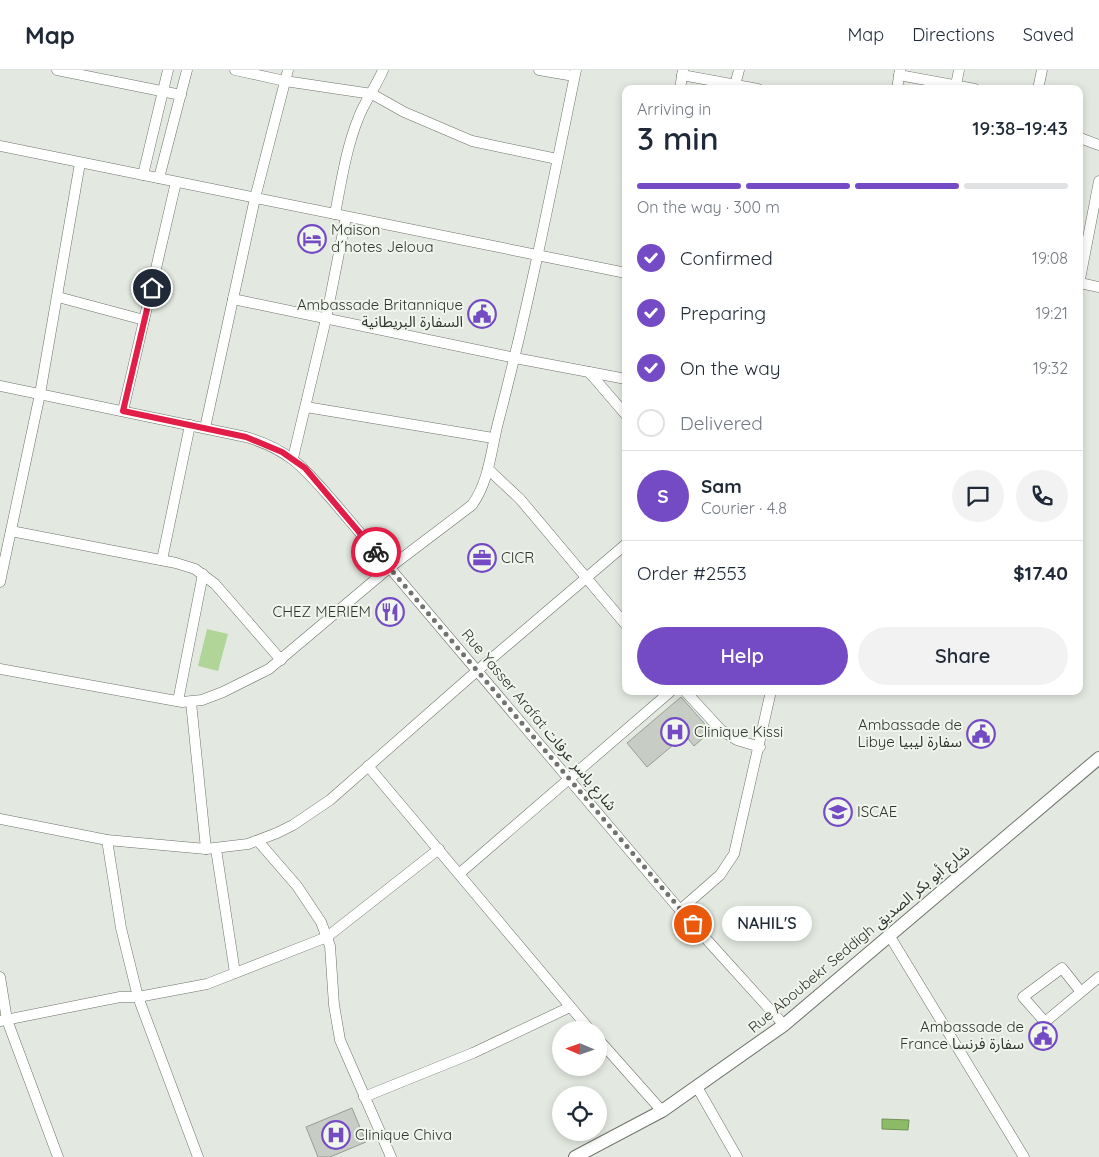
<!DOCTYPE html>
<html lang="en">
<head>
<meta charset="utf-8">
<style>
	:root { --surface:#fff; --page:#f2f2f3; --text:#1f2937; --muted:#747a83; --line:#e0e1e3; --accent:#744bc4 }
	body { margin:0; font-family:Quicksand,"Noto Sans Arabic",sans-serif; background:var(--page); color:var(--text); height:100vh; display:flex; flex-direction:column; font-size:19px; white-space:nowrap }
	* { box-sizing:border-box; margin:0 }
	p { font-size:16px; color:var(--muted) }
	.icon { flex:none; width:28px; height:28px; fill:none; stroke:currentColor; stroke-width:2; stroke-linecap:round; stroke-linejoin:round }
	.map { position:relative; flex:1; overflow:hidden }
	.sheet { position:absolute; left:622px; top:15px; width:461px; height:610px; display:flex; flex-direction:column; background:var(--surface); border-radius:10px; box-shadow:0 2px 8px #0003 }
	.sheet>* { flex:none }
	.needle { width:32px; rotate:272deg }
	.controls { position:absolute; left:552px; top:951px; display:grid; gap:10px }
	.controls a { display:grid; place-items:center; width:55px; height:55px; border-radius:50%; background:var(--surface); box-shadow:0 2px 8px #0003; font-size:25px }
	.pin { position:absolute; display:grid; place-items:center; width:42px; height:42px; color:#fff; margin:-21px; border:2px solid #fff; border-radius:50%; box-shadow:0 1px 5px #0007 }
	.courier { position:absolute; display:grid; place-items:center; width:50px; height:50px; margin:-25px; border:4px solid #e11d48; border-radius:50%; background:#fff; color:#222; box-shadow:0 1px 6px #0007 }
	.bubble { position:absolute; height:35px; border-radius:18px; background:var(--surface); box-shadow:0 2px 8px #0003; font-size:16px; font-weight:600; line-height:35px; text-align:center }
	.headline em { font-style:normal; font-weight:600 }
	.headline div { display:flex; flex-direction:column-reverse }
	.headline { display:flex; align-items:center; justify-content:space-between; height:85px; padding:0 15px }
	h1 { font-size:32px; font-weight:600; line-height:38px }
	.bar { display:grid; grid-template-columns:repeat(4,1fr); gap:8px 5px; align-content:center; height:60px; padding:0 15px }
	.bar i { height:6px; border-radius:4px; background:var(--line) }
	.bar .current { background:var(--accent) }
	.bar p { grid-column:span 4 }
	.line { display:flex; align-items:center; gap:12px; padding:0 15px; border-top:1px solid var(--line) }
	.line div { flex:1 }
	.round { display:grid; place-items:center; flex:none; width:52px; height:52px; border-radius:26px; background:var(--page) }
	ol { padding:0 15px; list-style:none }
	li { display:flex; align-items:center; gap:15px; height:55px }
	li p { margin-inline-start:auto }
	li .icon { padding:5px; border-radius:50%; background:var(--accent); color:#fff; stroke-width:4 }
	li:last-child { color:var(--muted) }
	li i { width:28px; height:28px; border:2px solid var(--line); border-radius:50% }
	.action { display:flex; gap:10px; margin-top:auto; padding:10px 15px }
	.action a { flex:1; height:58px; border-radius:30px; background:var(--accent); color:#fff; font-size:20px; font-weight:600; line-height:58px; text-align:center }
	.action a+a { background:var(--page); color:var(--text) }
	header { display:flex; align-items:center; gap:30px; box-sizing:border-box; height:70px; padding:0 25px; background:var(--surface); border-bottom:1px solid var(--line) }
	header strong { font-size:24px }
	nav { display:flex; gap:28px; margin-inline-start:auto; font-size:18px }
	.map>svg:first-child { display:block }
	.green { fill:#b1d598 }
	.water { fill:#8bbb66; stroke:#709256 }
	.building { fill:#c7cdc4; stroke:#989d95 }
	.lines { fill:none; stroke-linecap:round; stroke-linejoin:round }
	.minor-casing { stroke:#6d726a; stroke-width:11 }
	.tertiary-casing { stroke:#6d726a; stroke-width:14 }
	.minor { stroke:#fff; stroke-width:10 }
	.tertiary { stroke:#fff; stroke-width:12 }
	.done { stroke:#70736e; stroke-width:5; stroke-dasharray:0 9 }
	.route { stroke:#e11d48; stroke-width:6 }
	.labels { text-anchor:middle; stroke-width:4; stroke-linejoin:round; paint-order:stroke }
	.poi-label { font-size:15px; fill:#323430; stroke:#f1f6ed; text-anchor:start }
	.street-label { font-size:15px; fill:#323430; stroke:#f1f6ed }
</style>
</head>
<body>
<header>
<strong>Map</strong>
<nav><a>Map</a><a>Directions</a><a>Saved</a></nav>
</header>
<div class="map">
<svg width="1099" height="1087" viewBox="0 0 1099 1087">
	<rect width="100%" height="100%" fill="#e3e9e0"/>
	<polygon class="green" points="207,559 228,564 218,601 198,596"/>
	<polygon class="water" points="882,1049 909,1050 908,1060 882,1059"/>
	<g class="building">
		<polygon points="476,233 493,237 489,256 471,251"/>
		<polygon points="681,627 711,661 694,676 685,665 647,697 627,673"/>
		<polygon points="352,1038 366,1072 330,1087 318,1087 306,1057"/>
	</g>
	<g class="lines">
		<defs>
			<g id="minor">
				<polyline points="57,0 181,25"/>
				<polyline points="235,0 285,11 372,24 404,42 472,71 557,89"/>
				<polyline points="539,0 574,6"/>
				<polyline points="682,5 758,19"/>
				<polyline points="899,5 975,19"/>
				<polyline points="735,15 739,0"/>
				<polyline points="956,15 959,0"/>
				<polyline points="680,19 683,0"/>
				<polyline points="897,19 900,0"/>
				<polyline points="1038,19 1042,0"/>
				<polyline points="1080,68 1099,75"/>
				<polyline points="0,76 626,203"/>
				<polyline points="143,105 168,0"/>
				<polyline points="159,108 187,0"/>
				<path d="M335 144C341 113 346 79 358 49 364 32 376 17 383 0"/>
				<polyline points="1080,209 1099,111"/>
				<polyline points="1080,213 1099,217"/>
				<polyline points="58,227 144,250"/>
				<polyline points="233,229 515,288 626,309"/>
				<polyline points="589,302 626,345"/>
				<path d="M0 316 246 367C290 380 304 398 333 431L680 840 784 955"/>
				<polyline points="306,337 493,368"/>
				<polyline points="123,341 176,112"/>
				<polyline points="205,358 255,128 288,0"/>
				<polyline points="293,388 326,249 346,147"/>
				<polyline points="488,399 520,429 626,555"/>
				<polyline points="11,461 176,493 195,499 215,514 281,590"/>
				<polyline points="162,490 190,355"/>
				<polyline points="0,512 40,324 80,93"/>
				<path d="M0 599 182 632 202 630 223 622 269 599 389 498 472 435C490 410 491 378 499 349 529 234 552 117 576 0"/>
				<polyline points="685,621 721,660 737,670 760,677"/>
				<polyline points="178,631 203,504"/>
				<polyline points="191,632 206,779"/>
				<polyline points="368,696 590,960"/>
				<polyline points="0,749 107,770 206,779 248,774 277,763 293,755 330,730 478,600 626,474"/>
				<polyline points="107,770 121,858 138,927 198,1087"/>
				<polyline points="258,771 297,816 321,852 330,876 334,935 340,970 391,1087"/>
				<polyline points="216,779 235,903"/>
				<polyline points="460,803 671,621"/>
				<polyline points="680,840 720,805 734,784 771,621"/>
				<polyline points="889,865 1024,1087"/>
				<polyline points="0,907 7,950 58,1087"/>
				<polyline points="1081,922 1062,898 1023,927 1045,952 1099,907"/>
				<polyline points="0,951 120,927 138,927 207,914 327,867 439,779"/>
				<polyline points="599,970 662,1041"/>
				<polyline points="697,1017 737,1087"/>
				<polyline points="364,1027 473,983 570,937"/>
			</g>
			<polyline id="tertiary" points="575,1087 662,1041 784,955 1099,688"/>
		</defs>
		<use href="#minor" class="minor-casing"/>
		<use href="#tertiary" class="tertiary-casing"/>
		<use href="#minor" class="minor"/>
		<use href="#tertiary" class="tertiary"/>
	</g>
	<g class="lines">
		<polyline class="done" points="376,482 693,854"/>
		<polyline class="route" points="152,218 123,341 246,367 282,382 305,398 376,482"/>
	</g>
	<defs>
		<symbol id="hotel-ring" viewBox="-11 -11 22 22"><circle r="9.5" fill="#f1f6ed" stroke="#744bc4" stroke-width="1.5"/><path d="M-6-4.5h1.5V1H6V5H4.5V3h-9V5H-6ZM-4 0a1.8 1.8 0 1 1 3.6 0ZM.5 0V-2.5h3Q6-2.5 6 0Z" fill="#744bc4"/></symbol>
		<symbol id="civic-ring" viewBox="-11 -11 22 22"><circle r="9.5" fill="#f1f6ed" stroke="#744bc4" stroke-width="1.5"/><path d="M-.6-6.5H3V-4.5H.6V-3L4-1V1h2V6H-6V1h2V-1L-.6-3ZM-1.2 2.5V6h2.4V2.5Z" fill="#744bc4"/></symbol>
		<symbol id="office-ring" viewBox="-11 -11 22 22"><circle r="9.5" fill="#f1f6ed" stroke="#744bc4" stroke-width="1.5"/><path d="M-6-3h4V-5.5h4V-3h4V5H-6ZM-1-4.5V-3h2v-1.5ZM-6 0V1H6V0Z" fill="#744bc4"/></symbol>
		<symbol id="restaurant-ring" viewBox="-11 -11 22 22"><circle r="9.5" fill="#f1f6ed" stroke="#744bc4" stroke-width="1.5"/><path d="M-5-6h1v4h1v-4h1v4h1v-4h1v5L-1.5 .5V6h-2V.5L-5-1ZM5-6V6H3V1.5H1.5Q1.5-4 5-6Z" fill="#744bc4"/></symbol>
		<symbol id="hospital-ring" viewBox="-11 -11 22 22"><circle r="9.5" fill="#f1f6ed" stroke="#744bc4" stroke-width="1.5"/><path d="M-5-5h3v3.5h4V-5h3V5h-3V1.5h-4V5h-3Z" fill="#744bc4"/></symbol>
		<symbol id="university-ring" viewBox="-11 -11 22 22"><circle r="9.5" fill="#f1f6ed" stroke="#744bc4" stroke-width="1.5"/><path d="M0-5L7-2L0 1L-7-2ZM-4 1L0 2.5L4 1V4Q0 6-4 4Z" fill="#744bc4"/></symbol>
	</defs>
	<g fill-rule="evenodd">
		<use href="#hotel-ring" x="296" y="153" width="32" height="32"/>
		<use href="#civic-ring" x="466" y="228" width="32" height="32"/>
		<use href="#office-ring" x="466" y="472" width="32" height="32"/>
		<use href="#restaurant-ring" x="374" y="526" width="32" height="32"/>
		<use href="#hospital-ring" x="659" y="646" width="32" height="32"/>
		<use href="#civic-ring" x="965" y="648" width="32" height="32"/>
		<use href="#university-ring" x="822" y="726" width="32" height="32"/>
		<use href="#civic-ring" x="1027" y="950" width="32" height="32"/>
		<use href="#hospital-ring" x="320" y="1049" width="32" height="32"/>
	</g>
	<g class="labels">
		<g class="poi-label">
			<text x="331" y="165">Maison<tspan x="331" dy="17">d´hotes Jeloua</tspan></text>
			<text x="463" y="240" text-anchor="end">Ambassade Britannique<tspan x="463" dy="17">السفارة البريطانية</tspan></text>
			<text x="501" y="493">CICR</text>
			<text x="371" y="547" text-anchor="end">CHEZ MERIEM</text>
			<text x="962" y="660" text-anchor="end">Ambassade de<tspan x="962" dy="17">Libye سفارة ليبيا</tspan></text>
			<text x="694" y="667">Clinique Kissi</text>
			<text x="857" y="747">ISCAE</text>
			<text x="1024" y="962" text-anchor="end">Ambassade de<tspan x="1024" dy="17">France سفارة فرنسا</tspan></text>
			<text x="355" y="1070">Clinique Chiva</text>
		</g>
		<g class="street-label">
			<text transform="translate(539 650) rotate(50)" y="5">Rue Yasser Arafat شارع ياسر عرفات</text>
			<text transform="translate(859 869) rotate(-40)" y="5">Rue Aboubekr Seddigh شارع أبو بكر الصديق</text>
		</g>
	</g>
</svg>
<div class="controls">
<a><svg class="needle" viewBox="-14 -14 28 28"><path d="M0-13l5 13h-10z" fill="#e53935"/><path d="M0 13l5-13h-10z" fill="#747a83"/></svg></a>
<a><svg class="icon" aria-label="locate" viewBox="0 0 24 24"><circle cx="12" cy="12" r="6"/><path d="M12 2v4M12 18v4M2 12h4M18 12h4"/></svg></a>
</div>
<div class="pin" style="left:693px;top:854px;background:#ea580c"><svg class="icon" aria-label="bag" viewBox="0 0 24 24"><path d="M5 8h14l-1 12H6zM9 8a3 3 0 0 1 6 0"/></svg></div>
<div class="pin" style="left:152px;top:218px;background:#1f2937"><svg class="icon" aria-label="home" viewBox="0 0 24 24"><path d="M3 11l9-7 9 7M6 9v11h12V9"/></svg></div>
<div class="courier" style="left:376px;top:482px"><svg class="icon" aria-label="bike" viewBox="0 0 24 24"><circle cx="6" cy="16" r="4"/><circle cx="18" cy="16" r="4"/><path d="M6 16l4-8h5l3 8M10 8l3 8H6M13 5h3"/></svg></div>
<div class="bubble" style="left:722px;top:836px;width:90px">NAHIL'S</div>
<section class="sheet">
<div class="headline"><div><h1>3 min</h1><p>Arriving in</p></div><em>19:38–19:43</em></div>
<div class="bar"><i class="current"></i><i class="current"></i><i class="current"></i><i></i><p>On the way · 300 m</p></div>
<ol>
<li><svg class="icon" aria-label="check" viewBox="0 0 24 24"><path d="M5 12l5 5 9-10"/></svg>Confirmed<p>19:08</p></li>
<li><svg class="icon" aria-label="check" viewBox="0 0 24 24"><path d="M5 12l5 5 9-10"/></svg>Preparing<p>19:21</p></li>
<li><svg class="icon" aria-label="check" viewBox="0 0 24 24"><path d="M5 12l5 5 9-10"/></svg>On the way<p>19:32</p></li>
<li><i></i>Delivered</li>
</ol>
<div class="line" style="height:90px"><b class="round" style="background:var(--accent);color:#fff">S</b><div><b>Sam</b><p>Courier · 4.8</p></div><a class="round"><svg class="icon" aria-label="chat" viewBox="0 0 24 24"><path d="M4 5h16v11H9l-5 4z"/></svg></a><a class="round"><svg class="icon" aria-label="phone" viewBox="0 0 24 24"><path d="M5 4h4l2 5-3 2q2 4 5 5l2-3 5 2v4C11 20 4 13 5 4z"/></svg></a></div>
<div class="line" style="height:65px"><div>Order #2553</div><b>$17.40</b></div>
<div class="action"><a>Help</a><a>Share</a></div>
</section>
</div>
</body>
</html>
